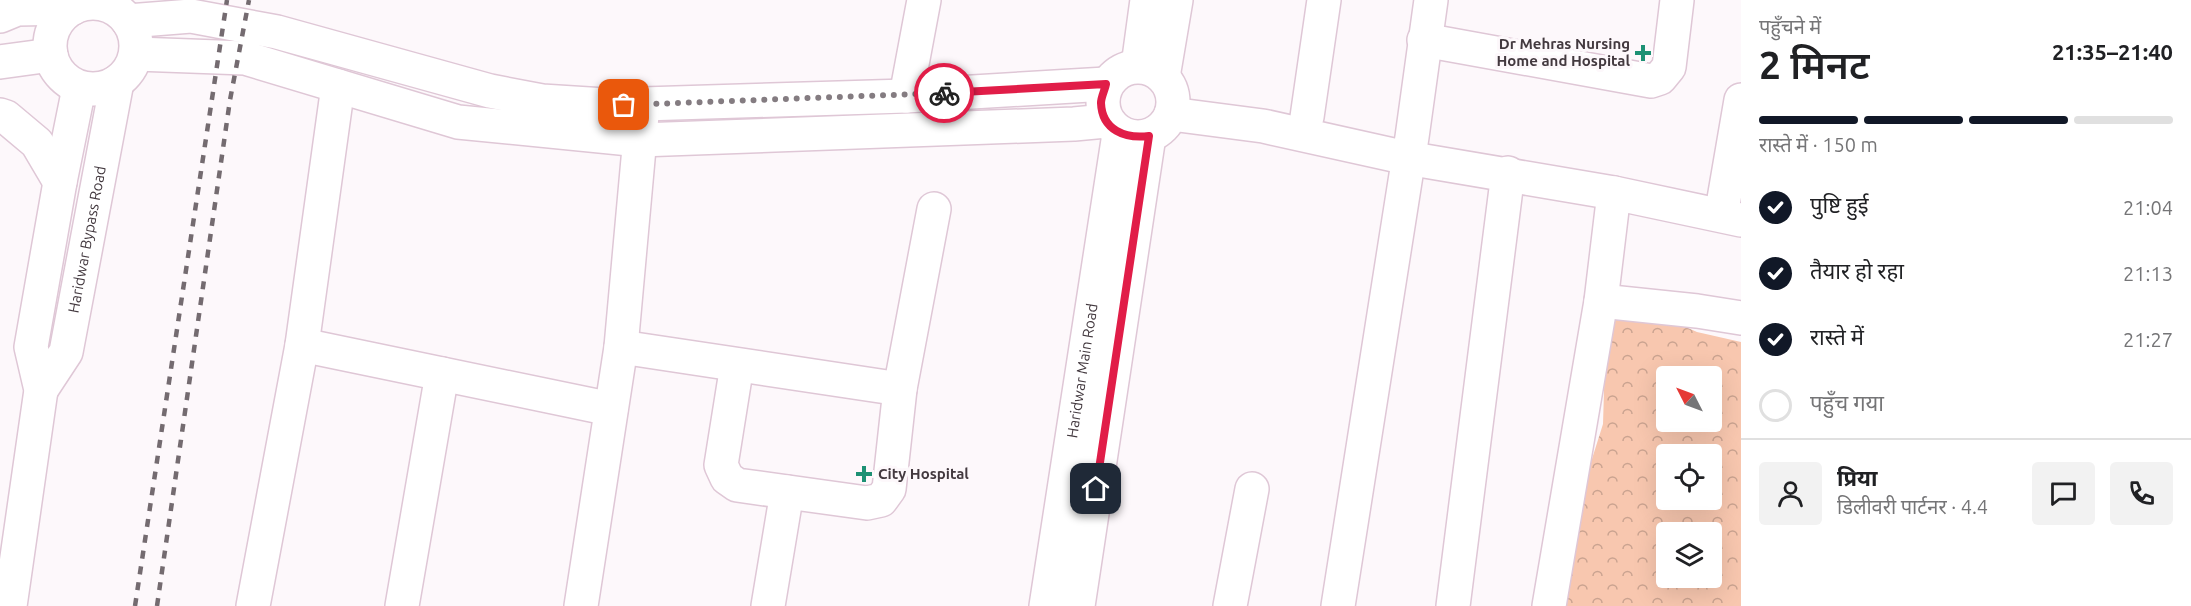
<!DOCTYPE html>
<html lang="hi">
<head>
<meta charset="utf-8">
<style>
	:root { --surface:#fff; --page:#f2f2f2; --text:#202124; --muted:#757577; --line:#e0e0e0; --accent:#111827 }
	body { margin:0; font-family:Ubuntu,"Noto Sans Devanagari",sans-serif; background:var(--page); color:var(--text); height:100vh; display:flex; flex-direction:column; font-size:22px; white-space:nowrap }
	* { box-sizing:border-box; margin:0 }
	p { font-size:20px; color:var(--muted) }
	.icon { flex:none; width:33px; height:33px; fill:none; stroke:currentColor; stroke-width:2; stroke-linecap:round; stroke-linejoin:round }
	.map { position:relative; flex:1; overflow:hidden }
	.details { display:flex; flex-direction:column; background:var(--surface); width:450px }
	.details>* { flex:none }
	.needle { width:39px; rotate:312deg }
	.controls { position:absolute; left:1656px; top:366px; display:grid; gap:12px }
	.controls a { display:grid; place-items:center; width:66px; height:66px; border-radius:6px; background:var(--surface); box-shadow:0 6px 24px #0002; font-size:30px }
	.pin { position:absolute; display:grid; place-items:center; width:51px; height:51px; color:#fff; margin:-26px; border-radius:12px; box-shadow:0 3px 9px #0006 }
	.courier { position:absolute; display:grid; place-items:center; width:60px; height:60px; margin:-30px; border:4px solid #e11d48; border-radius:50%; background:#fff; color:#222; box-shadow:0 2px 8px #0007 }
	.head em { font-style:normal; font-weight:600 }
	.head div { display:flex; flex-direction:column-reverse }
	.head { display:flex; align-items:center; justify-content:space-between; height:102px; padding:0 18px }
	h1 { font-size:39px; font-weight:600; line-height:45px }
	.bar { display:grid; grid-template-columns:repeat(4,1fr); gap:9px 6px; align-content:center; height:72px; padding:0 18px }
	.bar i { height:8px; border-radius:4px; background:var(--line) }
	.bar .on { background:var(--accent) }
	.bar p { grid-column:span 4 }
	.line { display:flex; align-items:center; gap:15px; padding:0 18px; border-top:2px solid var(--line) }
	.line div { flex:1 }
	.round { display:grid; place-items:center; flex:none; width:63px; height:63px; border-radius:6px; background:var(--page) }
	ol { padding:0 18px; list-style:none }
	li { display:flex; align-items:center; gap:18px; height:66px }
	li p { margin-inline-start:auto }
	li .icon { padding:6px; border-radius:50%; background:var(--accent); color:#fff; stroke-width:4 }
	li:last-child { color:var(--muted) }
	li i { width:33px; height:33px; border:3px solid var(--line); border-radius:50% }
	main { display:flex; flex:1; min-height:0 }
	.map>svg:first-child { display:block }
	.park { fill:url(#park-crowns); fill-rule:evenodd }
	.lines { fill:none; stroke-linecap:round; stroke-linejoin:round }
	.minor-casing { stroke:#dfc7d6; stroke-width:36 }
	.major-casing { stroke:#dfc7d6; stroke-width:36 }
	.minor { stroke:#fff; stroke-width:33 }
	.major { stroke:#fff; stroke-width:33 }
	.rail { stroke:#746b70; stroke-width:4.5; stroke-dasharray:8 8; stroke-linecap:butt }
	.done { stroke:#847c81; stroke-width:6; stroke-dasharray:0 10.8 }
	.route { stroke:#e11d48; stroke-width:8 }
	.poi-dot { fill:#1d9174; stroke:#fdf8fb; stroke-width:2 }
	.labels { text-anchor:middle; stroke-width:6; stroke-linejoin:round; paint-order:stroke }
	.poi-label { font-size:15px; font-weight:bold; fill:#43393f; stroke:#fdf8fb; text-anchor:end }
	.street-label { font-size:15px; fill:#43393f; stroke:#fdf8fb }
</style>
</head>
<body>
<main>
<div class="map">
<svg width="1741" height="606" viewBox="0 0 1741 606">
	<defs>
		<pattern id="park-crowns" width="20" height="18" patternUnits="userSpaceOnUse" patternTransform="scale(1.5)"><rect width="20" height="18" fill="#f8c7af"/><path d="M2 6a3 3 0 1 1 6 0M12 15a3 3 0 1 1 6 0" fill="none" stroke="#caa390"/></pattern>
	</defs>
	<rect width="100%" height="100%" fill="#fdf8fb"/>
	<path class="park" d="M1615 317 1670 320 1697 332 1741 342V606H1561L1580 497 1603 424 1605 358ZM1666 376H1712V422H1666ZM1666 454H1712V500H1666ZM1666 532H1712V578H1666Z"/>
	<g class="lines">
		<defs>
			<g id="minor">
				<polyline points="1424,40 1651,81 1660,78 1669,67 1677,0"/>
				<polyline points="906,96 924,0"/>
				<polyline points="1171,114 1263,126 1407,158 1614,193 1741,220"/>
				<polyline points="1307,117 1324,0"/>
				<polyline points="1724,199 1741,100"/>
				<polyline points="1601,301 1697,311 1741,318"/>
				<polyline points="302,345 611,409"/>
				<polyline points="621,347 900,389"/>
				<polyline points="737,365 721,465 727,478 737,485 867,503 881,500 889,489 900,389 934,209"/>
				<polyline points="253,606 302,345 338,86"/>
				<polyline points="402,606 442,374"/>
				<polyline points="581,606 621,347 643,104"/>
				<polyline points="768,606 787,492"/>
				<polyline points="1230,606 1252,489"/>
				<polyline points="1338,606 1412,137 1431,0"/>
				<polyline points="1453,606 1508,173"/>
				<polyline points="1549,606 1601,301 1614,193"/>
			</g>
			<g id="major">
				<circle cx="93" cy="46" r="43"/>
				<polyline points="0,16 17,9 73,8"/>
				<polyline points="128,21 191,16 277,32 490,91 542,101 605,105 643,104 906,96 1106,84"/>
				<polyline points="136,54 245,58 458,122 640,140 1074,124 1106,121"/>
				<polyline points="0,62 51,55"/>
				<polyline points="1138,66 1147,0"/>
				<circle cx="1138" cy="102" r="35"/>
				<polyline points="1163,77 1176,0"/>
				<polyline points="0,115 6,117 37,143 60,182"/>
				<path id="s1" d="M41 390 66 352 117 82"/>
				<polyline points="10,606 41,390 31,347 60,182 79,88"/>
				<path id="s2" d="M1046 606 1119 134"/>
				<polyline points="1078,606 1149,136"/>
			</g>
		</defs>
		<use href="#minor" class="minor-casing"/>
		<use href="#major" class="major-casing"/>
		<use href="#minor" class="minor"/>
		<use href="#major" class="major"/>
		<g class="rail">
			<polyline points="135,606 227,0"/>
			<polyline points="157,606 230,100 249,0"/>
		</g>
	</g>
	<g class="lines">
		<polyline class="done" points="624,105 944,93"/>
		<path class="route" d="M944 93 1106 84C1105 90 1101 97 1101 103 1102 130 1125 139 1149 136L1096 489"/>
	</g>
	<g class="poi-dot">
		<path d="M1640 44h6v6h6v6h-6v6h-6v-6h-6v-6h6z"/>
		<path d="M861 465h6v6h6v6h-6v6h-6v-6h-6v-6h6z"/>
	</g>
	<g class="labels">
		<g class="poi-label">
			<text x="1630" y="49">Dr Mehras Nursing<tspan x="1630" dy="17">Home and Hospital</tspan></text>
			<text x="878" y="479" text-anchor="start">City Hospital</text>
		</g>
		<g class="street-label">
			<text dy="5" stroke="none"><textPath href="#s1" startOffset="160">Haridwar Bypass Road</textPath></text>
			<text dy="5" stroke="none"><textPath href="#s2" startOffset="238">Haridwar Main Road</textPath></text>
		</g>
	</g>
</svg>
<div class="controls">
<a><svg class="needle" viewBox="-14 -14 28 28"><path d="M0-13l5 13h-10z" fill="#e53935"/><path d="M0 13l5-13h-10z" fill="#757577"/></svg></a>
<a><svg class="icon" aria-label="locate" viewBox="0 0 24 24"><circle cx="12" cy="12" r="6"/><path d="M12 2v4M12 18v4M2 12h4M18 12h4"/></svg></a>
<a><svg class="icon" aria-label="layers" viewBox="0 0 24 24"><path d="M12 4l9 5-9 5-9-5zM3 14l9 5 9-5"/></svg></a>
</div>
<div class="pin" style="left:624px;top:105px;background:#ea580c"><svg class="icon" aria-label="bag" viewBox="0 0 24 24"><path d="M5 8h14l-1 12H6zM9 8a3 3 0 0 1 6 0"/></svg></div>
<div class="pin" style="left:1096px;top:489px;background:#1f2937"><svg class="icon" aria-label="home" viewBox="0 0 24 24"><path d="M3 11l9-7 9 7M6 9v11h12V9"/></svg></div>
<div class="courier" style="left:944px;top:93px"><svg class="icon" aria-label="bike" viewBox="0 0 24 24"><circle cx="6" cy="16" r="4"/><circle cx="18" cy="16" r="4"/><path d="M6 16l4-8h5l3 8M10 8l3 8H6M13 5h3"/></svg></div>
</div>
<section class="details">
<div class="head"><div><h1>2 मिनट</h1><p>पहुँचने में</p></div><em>21:35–21:40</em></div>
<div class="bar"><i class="on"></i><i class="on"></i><i class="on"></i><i></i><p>रास्ते में · 150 m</p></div>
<ol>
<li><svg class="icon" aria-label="check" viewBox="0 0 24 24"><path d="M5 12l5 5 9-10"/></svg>पुष्टि हुई<p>21:04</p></li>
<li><svg class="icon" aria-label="check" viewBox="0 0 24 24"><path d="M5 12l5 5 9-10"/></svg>तैयार हो रहा<p>21:13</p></li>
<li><svg class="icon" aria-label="check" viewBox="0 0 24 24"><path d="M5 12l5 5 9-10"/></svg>रास्ते में<p>21:27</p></li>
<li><i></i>पहुँच गया</li>
</ol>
<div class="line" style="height:108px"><a class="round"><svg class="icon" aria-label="person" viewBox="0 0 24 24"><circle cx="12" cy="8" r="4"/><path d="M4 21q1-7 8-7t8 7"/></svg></a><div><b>प्रिया</b><p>डिलीवरी पार्टनर · 4.4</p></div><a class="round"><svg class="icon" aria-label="chat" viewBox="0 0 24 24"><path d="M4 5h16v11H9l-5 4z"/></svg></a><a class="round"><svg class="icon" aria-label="phone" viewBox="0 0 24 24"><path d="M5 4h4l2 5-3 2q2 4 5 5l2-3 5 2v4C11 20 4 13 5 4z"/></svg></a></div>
</section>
</main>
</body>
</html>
